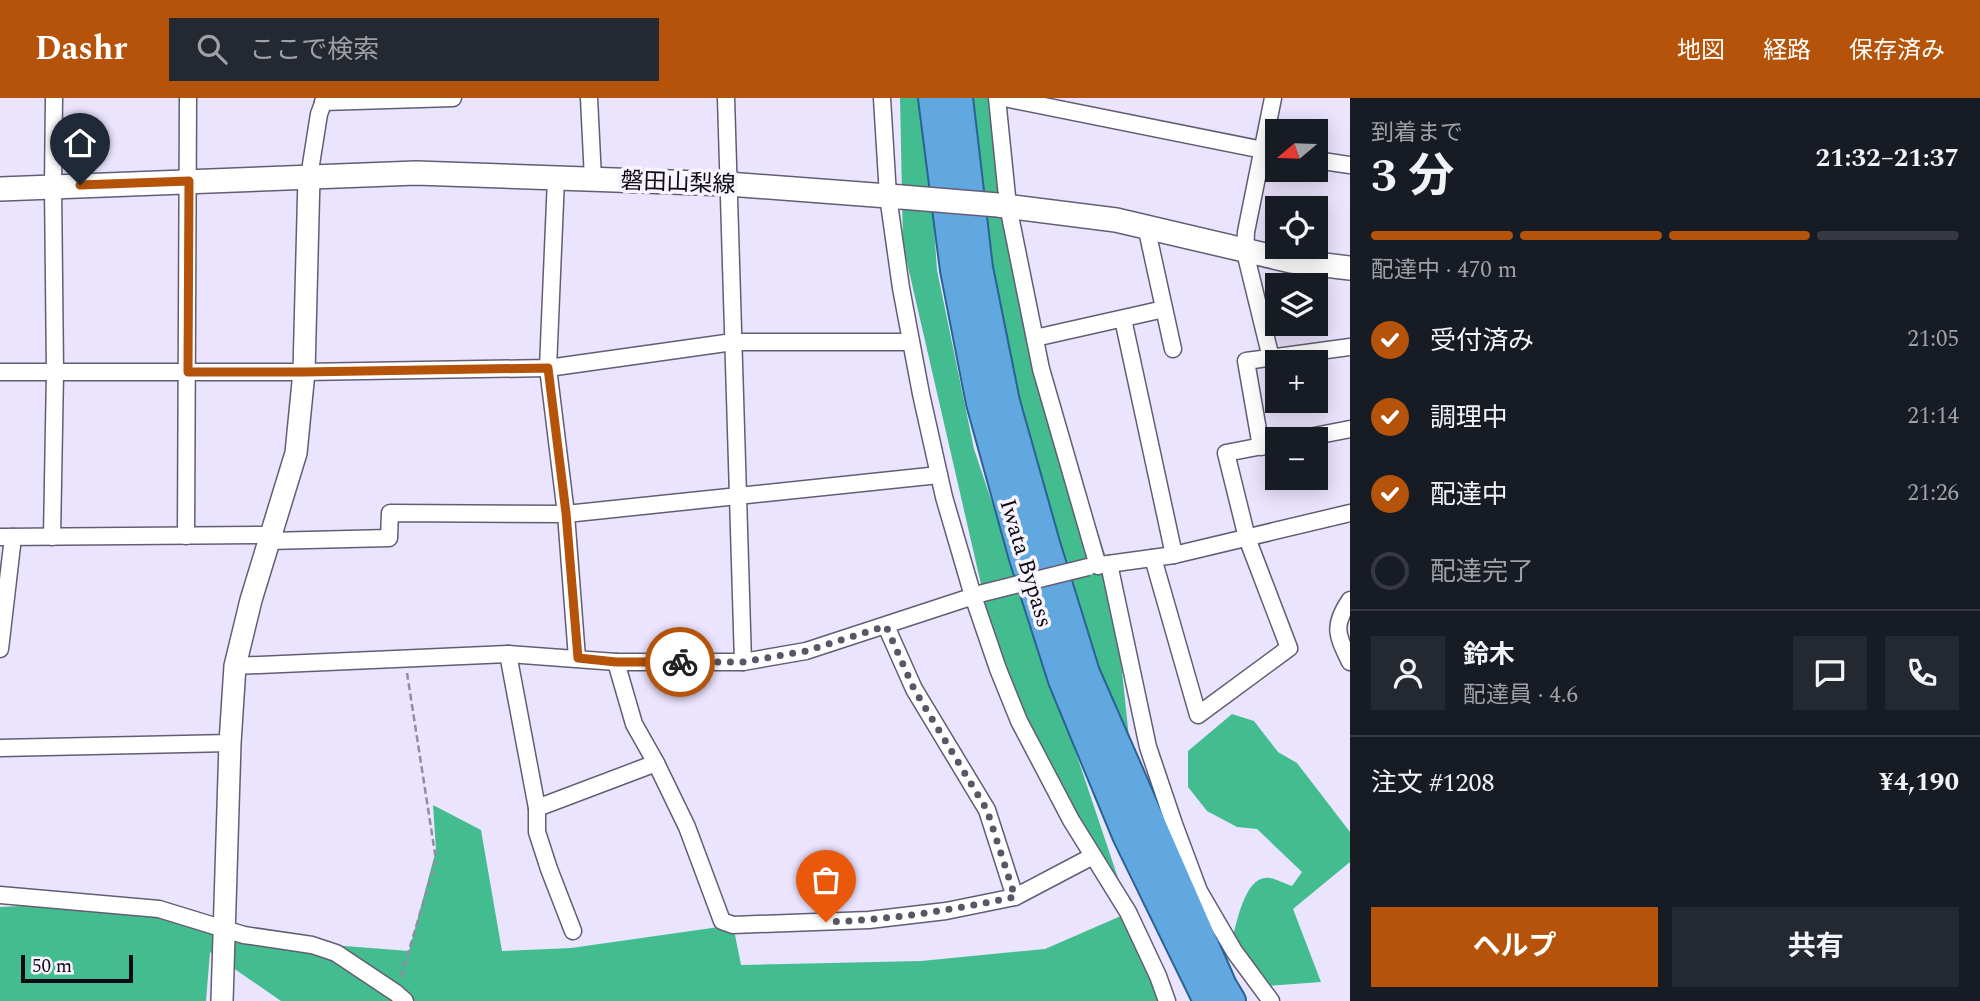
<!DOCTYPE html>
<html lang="ja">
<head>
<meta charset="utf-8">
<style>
	:root { --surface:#171b24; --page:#242831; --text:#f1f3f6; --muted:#9ea1a6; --line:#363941; --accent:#b45309 }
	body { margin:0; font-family:Spectral,"Noto Sans JP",serif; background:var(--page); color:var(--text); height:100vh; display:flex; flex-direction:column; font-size:26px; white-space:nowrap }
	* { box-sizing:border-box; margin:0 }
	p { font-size:23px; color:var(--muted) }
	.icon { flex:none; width:38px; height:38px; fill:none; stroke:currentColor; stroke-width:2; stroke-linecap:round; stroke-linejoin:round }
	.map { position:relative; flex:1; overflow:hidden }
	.panel { display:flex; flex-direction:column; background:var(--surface); width:630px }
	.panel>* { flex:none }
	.needle { width:46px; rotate:251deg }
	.controls { position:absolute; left:1265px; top:21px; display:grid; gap:14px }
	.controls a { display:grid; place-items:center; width:63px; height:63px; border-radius:0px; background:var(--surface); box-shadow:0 4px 18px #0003; font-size:35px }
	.scale { position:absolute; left:21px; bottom:18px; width:112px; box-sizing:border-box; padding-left:7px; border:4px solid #0d0a13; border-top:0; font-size:19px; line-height:24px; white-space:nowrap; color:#0d0a13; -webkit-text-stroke:5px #f7f4ff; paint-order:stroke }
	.pin { position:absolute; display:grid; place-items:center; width:60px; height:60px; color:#fff; margin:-72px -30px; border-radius:50% 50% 50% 0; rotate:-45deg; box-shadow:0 0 7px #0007 }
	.pin .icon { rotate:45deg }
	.courier { position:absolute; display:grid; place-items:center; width:70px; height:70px; margin:-35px; border:5px solid #b45309; border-radius:50%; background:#fff; color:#222; box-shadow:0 2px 9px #0007 }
	.head em { font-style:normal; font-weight:700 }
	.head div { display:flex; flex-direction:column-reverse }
	.head { display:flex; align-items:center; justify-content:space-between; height:119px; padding:0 21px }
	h1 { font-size:46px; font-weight:700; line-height:52px }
	.bar { display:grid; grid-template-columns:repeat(4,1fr); gap:10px 7px; align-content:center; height:84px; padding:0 21px }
	.bar i { height:9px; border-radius:5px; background:var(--line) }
	.bar .on { background:var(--accent) }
	.bar p { grid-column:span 4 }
	.line { display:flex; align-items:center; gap:18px; padding:0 21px; border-top:2px solid var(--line) }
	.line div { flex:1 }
	.round { display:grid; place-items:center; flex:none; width:74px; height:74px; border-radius:0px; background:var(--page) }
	ol { padding:0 21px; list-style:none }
	li { display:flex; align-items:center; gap:21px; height:77px }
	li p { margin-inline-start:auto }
	li .icon { padding:7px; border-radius:50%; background:var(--accent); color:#fff; stroke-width:4 }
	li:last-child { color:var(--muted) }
	li i { width:38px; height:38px; border:4px solid var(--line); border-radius:50% }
	.cta { display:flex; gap:14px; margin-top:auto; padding:14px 21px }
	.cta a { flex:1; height:80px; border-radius:0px; background:var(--accent); color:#fff; font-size:28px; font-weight:700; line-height:80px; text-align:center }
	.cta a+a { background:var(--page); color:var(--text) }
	header { display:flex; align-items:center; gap:42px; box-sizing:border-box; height:98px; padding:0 35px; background:var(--accent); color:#fff }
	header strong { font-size:33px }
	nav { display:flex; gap:38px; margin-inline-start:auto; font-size:24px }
	.search { width:490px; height:63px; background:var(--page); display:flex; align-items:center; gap:18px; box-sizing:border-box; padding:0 24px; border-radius:0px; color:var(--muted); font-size:26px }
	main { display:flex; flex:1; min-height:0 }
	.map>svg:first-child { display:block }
	.forest { fill:#43bd8f }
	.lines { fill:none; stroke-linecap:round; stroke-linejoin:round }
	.minor-casing { stroke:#635d74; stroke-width:19 }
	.tertiary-casing { stroke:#635d74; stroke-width:24 }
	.secondary-casing { stroke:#635d74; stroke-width:26 }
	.trunk-casing { stroke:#2a6292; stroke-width:32 }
	.path { stroke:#928ca0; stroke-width:2.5; stroke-dasharray:7 3.5; stroke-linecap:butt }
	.minor { stroke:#fff; stroke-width:16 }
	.tertiary { stroke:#fff; stroke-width:21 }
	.secondary { stroke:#fff; stroke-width:23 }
	.trunk { stroke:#60a8df; stroke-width:28 }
	.minor-bridge-casing { stroke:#635d74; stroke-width:19; stroke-linecap:butt }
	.secondary-bridge-casing { stroke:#635d74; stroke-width:26; stroke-linecap:butt }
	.minor-bridge { stroke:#fff; stroke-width:16 }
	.secondary-bridge { stroke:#fff; stroke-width:23 }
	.done { stroke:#5b5666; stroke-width:7; stroke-dasharray:0 12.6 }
	.route { stroke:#b45309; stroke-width:9 }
	.labels { text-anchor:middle; stroke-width:7; stroke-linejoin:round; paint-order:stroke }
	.street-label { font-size:23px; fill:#0d0a13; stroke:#f7f4ff }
</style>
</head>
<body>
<header>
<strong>Dashr</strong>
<div class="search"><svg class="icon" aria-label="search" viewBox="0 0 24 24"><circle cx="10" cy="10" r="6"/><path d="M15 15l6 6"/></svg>ここで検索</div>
<nav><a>地図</a><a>経路</a><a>保存済み</a></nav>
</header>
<main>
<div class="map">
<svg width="1350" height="903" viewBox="0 0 1350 903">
	<rect width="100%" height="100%" fill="#ebe4ff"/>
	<g class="forest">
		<polygon points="900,0 925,0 937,172 974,351 1121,789 1044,670 992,534 903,147"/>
		<polygon points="961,0 995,0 1038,257 1112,477 1134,688 996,262"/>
		<path d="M1232 616 1254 623 1278 654 1297 665 1350 734V764L1293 811 1321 884 1268 888 1233 838C1238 820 1246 776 1270 780 1277 781 1285 786 1292 788L1302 774 1257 731 1237 729 1207 713 1188 689V653Z"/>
		<polygon points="433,707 481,732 502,853 571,850 733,827 741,867 921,863 1045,851 1137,811 1168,903 281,903 210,854 206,903 0,903 0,809 83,805 293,844 409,853 436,752"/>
	</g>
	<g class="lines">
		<defs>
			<g id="minor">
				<polyline points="589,0 593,81"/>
				<polyline points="726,0 743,564"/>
				<polyline points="882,0 888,98 901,190 921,296 944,399 973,498 998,571 1019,623 1071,722 1128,814 1158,878 1167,903"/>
				<polyline points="997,0 1008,108 1041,271 1098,468"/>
				<polyline points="1004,0 1278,55"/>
				<polyline points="323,4 453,0"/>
				<polyline points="1316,62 1350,67"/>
				<polyline points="309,79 319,16 325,0"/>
				<polyline points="556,80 548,270 566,416 577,560"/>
				<polyline points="1146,128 1173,251"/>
				<polyline points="1123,221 1174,457"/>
				<polyline points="1035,240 1164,211"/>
				<polyline points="1271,260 1245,154 1246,134 1273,0"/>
				<polyline points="0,274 304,274 548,270 733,244 911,244"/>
				<polyline points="1299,341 1350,331"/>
				<polyline points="1261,349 1246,263 1350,249"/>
				<polyline points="186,438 188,0"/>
				<polyline points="0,439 269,437"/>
				<polyline points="52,439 55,274 53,88 54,0"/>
				<polyline points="268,443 389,440 390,415 566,416 939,377"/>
				<polyline points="1153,460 1198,617 1289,550 1247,440 1226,355 1278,345"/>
				<polyline points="1109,466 1148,649 1174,726 1199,793 1234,853 1271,903"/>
				<polyline points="1101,467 1174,457 1350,415"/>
				<path d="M1350 502C1332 528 1337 537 1350 564"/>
				<polyline points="886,528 914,591 987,712 1015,799"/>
				<polyline points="0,551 13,439"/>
				<polyline points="616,564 634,626 656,665 687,729 722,823 733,827 869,822 946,813 1015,799 1093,758"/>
				<polyline points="235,568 508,556"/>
				<polyline points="0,650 230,645"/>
				<polyline points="537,710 656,665"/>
				<polyline points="0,797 159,811 244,837 312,847 336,855 396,895 405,903"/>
				<polyline points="573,833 549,771 537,734 537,710 508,556 616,564 743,564 806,553 983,495"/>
			</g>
			<polyline id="tertiary" points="222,903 230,645 235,568 251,502 296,355 304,274 309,79"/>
			<g id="secondary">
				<polyline points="0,91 416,75 728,86 901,99"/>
				<polyline points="998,107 1116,122 1291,163 1350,170"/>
			</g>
			<g id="trunk">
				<polyline points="933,0 955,172 981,305 1024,460 1063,582 1127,737 1208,903"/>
				<polyline points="958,0 978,170 1005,304 1046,449 1085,575 1222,888 1231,903"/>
			</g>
		</defs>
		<use href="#minor" class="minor-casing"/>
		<use href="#tertiary" class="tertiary-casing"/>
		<use href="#secondary" class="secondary-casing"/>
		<use href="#trunk" class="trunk-casing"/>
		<polyline class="path" points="401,879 436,762 407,575"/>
		<use href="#minor" class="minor"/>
		<use href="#tertiary" class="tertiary"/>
		<use href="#secondary" class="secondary"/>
		<use href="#trunk" class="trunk"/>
		<defs>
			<polyline id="minor-bridge" points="983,495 1088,469"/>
			<polyline id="secondary-bridge" points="901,99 998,107"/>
		</defs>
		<use href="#minor-bridge" class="minor-bridge-casing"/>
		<use href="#secondary-bridge" class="secondary-bridge-casing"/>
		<use href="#minor-bridge" class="minor-bridge"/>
		<use href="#secondary-bridge" class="secondary-bridge"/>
	</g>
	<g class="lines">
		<path class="done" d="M680 564H743L806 553 886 528 914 591 987 712 1015 799C952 812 890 822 826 824"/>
		<polyline class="route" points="80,87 189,83 188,274 304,274 548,270 566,415 578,560 616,564 680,564"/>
	</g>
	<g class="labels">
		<g class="street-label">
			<text transform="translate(678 84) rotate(2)" y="8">磐田山梨線</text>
			<text transform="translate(1027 465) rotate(73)" y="8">Iwata Bypass</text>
		</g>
	</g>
</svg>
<div class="controls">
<a><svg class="needle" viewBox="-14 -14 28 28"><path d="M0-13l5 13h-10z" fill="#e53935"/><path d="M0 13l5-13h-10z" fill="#9ea1a6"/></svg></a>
<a><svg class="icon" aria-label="locate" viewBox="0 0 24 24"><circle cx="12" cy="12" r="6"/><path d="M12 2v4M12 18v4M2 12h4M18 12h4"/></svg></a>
<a><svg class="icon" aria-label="layers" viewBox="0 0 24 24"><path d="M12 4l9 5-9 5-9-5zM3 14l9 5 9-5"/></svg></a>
<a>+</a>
<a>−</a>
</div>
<div class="scale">50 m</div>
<div class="pin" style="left:826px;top:824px;background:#ea580c"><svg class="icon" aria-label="bag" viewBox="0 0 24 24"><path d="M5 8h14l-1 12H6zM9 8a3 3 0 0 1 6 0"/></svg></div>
<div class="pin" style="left:80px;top:87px;background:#1f2937"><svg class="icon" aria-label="home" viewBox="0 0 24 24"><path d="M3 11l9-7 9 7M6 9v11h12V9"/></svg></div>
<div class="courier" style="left:680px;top:564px"><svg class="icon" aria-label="bike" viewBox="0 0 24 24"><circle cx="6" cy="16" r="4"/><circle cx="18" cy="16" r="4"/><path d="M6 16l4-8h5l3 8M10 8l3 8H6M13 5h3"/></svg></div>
</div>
<section class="panel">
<div class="head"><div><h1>3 分</h1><p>到着まで</p></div><em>21:32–21:37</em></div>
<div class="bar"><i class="on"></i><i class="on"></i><i class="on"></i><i></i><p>配達中 · 470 m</p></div>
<ol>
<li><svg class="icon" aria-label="check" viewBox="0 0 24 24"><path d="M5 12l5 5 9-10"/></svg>受付済み<p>21:05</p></li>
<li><svg class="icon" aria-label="check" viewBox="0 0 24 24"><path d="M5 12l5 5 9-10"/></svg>調理中<p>21:14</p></li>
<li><svg class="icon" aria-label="check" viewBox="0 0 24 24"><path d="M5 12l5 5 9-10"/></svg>配達中<p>21:26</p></li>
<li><i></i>配達完了</li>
</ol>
<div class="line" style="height:126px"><a class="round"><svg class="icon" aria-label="person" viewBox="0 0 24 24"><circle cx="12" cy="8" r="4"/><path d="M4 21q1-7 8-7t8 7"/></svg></a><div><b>鈴木</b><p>配達員 · 4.6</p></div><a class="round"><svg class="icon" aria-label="chat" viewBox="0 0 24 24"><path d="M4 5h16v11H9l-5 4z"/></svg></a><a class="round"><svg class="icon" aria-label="phone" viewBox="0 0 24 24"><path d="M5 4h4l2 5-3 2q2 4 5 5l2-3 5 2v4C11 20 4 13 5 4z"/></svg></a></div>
<div class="line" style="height:91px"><div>注文 #1208</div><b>¥4,190</b></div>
<div class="cta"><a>ヘルプ</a><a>共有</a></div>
</section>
</main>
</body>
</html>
